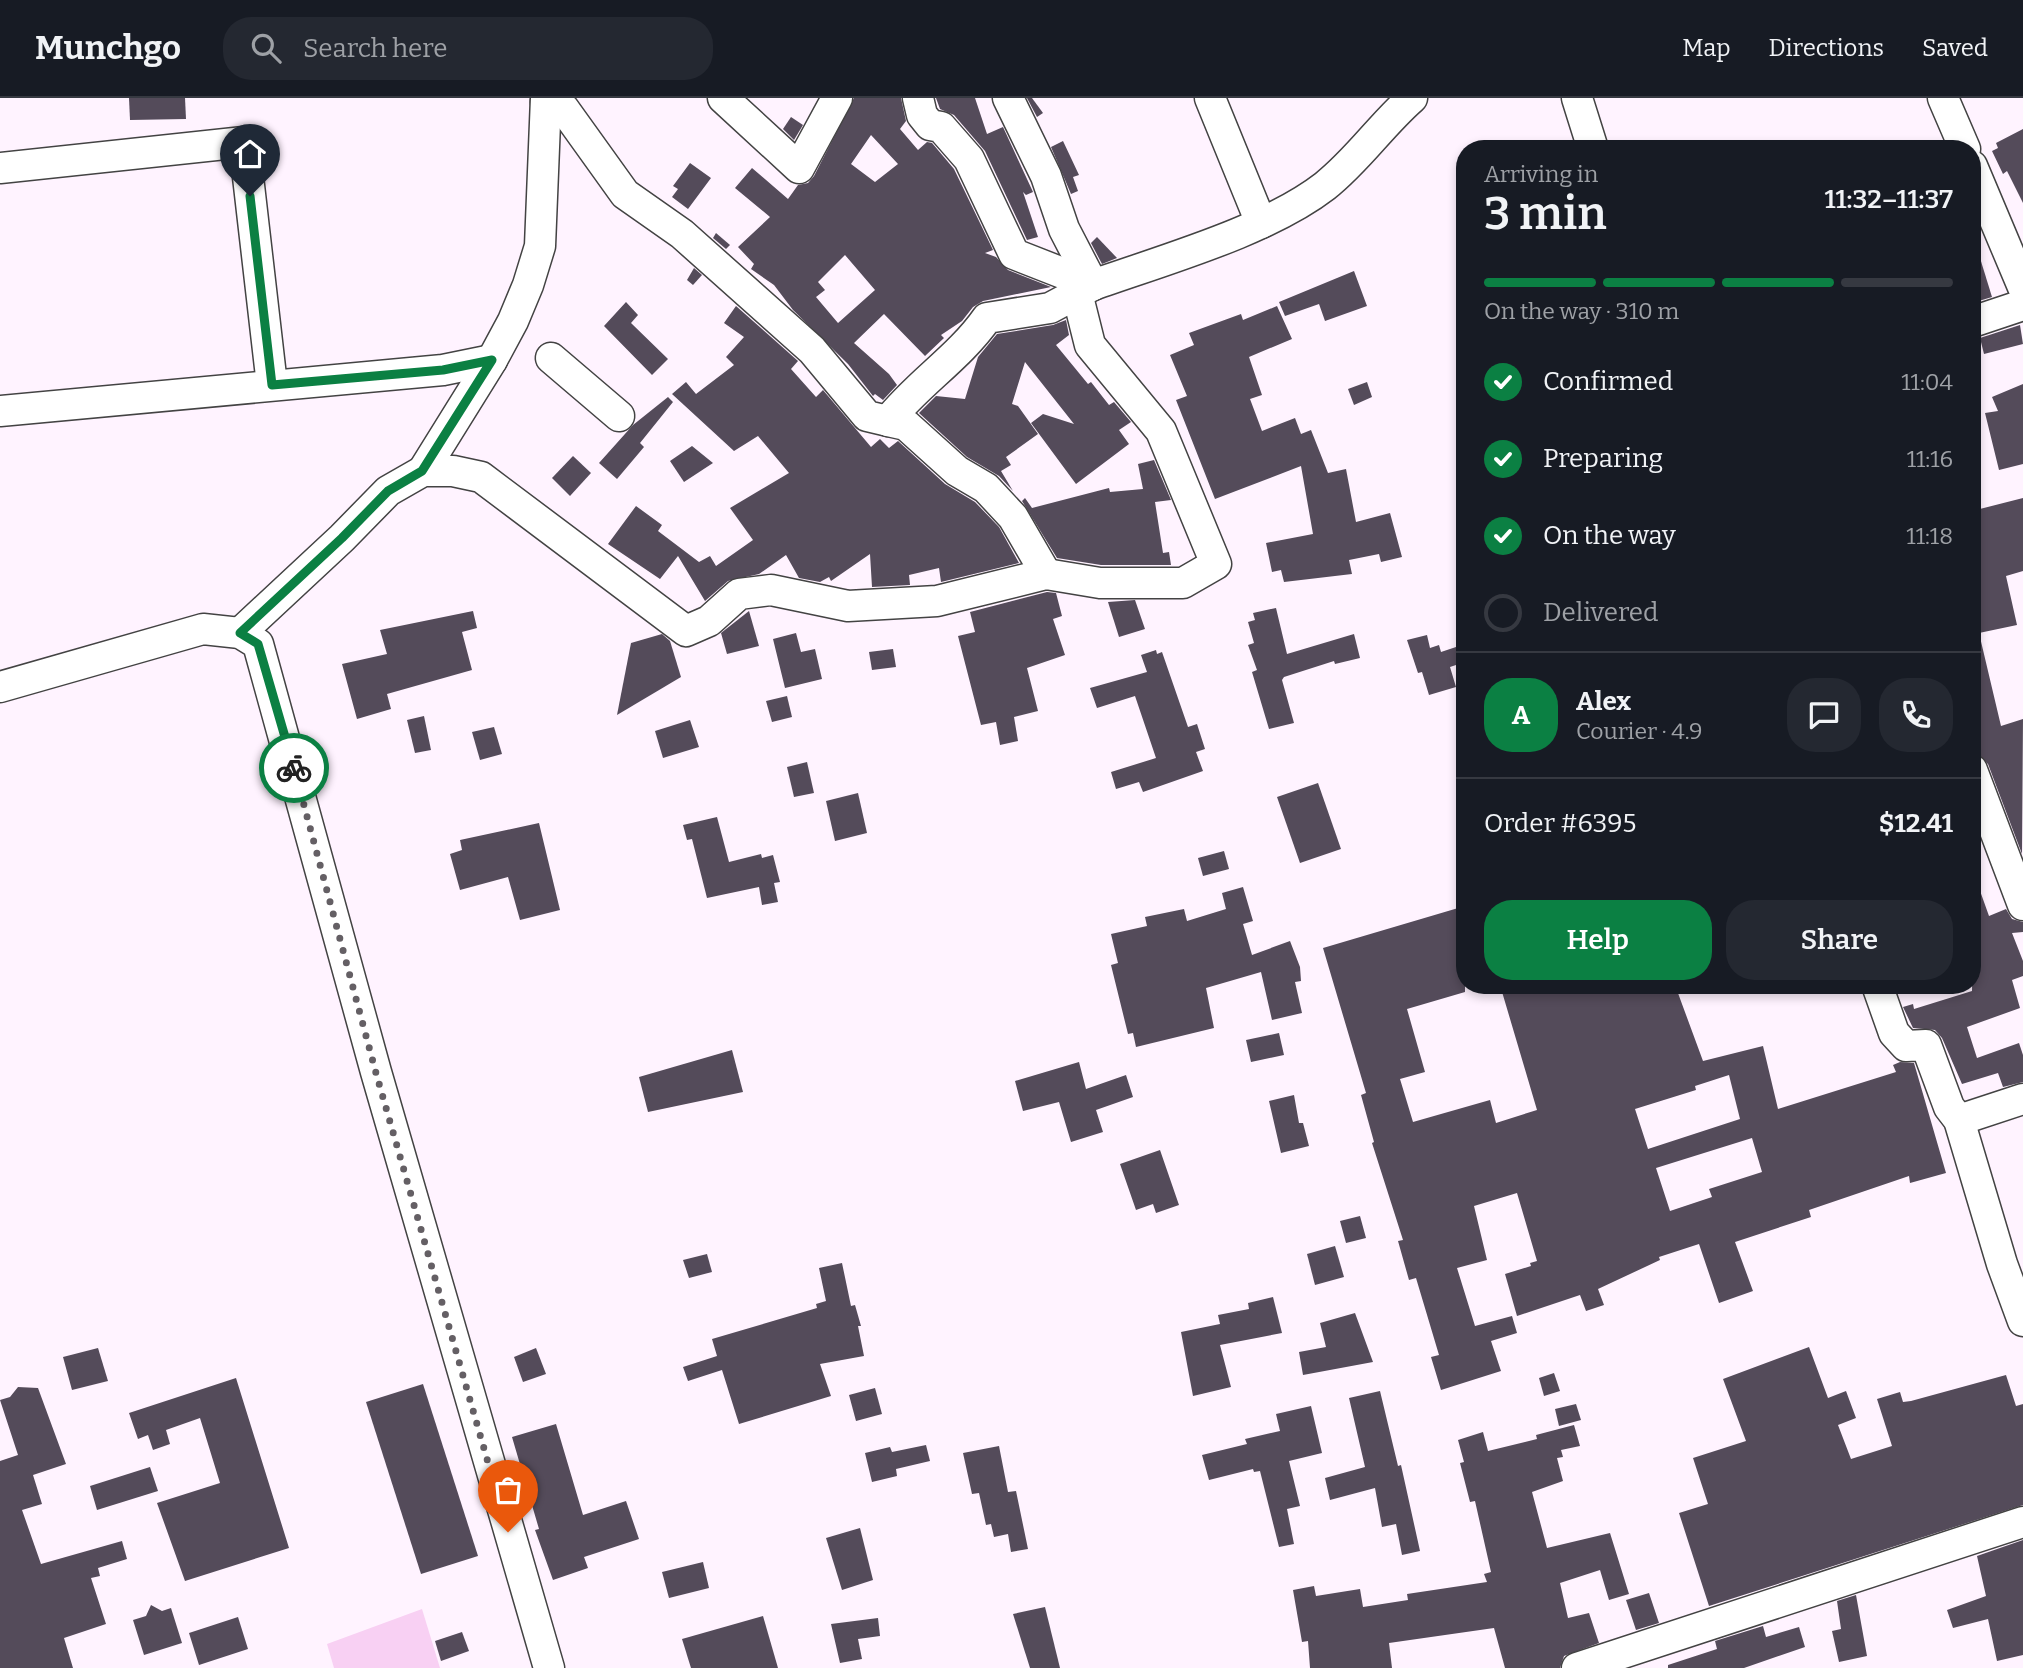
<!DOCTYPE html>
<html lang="en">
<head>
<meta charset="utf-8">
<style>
	:root { --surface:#171b24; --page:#242831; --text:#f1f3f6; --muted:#9ea1a6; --line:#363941; --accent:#0b8043 }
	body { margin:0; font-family:Bitter,serif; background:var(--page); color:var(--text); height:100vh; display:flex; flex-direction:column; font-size:26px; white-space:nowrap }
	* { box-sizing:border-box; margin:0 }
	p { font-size:23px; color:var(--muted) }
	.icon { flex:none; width:38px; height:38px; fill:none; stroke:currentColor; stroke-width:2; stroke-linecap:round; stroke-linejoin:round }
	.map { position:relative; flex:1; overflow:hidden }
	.panel { position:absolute; left:1456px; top:42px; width:525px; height:854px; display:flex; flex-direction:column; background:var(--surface); border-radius:28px; box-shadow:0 4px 10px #0003 }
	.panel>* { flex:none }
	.pin { position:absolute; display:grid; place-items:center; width:60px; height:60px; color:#fff; margin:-72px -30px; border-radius:50% 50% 50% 0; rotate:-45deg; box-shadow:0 0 7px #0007 }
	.pin .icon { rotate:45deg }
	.courier { position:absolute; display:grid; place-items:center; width:70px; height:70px; margin:-35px; border:5px solid #0b8043; border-radius:50%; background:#fff; color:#222; box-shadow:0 2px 9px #0007 }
	.overview em { font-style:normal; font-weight:600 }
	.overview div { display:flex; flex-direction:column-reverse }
	.overview { display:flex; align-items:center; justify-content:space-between; height:119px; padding:0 28px }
	h1 { font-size:46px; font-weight:600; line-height:52px }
	.bar { display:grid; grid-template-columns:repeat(4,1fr); gap:10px 7px; align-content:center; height:84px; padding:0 28px }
	.bar i { height:9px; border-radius:5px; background:var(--line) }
	.bar .selected { background:var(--accent) }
	.bar p { grid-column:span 4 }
	.line { display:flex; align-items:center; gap:18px; padding:0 28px; border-top:2px solid var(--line) }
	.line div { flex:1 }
	.round { display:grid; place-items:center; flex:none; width:74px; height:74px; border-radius:28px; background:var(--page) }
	ol { padding:0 28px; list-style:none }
	li { display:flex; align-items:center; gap:21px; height:77px }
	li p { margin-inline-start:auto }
	li .icon { padding:7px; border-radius:50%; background:var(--accent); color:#fff; stroke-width:4 }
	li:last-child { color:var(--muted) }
	li i { width:38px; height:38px; border:4px solid var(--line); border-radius:50% }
	.primary-button { display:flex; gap:14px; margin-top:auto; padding:14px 28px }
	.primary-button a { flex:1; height:80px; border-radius:28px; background:var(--accent); color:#fff; font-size:28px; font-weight:600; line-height:80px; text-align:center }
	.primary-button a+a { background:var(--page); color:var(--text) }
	header { display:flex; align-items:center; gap:42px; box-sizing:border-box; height:98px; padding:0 35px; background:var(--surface); border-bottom:2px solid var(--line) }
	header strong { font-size:33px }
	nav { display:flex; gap:38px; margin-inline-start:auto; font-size:24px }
	.search { width:490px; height:63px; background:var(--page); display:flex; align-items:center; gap:18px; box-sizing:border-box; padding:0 24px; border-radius:28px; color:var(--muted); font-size:26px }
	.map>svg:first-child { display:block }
	.farmland { fill:#f8d0f3 }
	.building { fill:#544b5a; fill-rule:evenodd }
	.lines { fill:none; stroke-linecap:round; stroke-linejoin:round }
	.minor-casing { stroke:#434343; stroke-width:33 }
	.minor { stroke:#fff; stroke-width:30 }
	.done { stroke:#645f64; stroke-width:7; stroke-dasharray:0 12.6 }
	.route { stroke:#0b8043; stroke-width:9 }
</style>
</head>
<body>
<header>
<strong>Munchgo</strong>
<div class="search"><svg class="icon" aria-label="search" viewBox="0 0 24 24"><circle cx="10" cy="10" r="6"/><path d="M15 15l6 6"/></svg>Search here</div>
<nav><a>Map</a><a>Directions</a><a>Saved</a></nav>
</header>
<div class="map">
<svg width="2023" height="1570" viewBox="0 0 2023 1570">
	<rect width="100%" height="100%" fill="#fff3ff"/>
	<polygon class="farmland" points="422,1511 440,1570 334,1570 327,1546"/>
	<g class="building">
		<polygon points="129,0 185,0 186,21 130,22"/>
		<path d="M854 0H901L906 23 900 31 918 52 927 44 932 45 954 71 993 152 985 155 996 159 1008 172 1051 189 983 203 973 209 962 223 941 237 944 240 925 258 884 216 854 245 889 276 897 287 883 302 875 296 873 298 848 266 793 212 774 187 751 171 754 166 738 149 770 119 735 90 752 70 788 101 798 87 808 85 814 78ZM871 37 898 66 875 84 851 66ZM845 157 875 192 838 225 816 199 825 192 818 184Z"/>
		<polygon points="936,0 975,0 987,36 1003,29 1033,94 1026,97 1023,94 1038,139 1027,142 985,53 954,17 940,11"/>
		<polygon points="1027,0 1032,0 1043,15 1037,19"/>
		<polygon points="791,19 803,27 794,42 783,31"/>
		<polygon points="2023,31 2023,105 2007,73 2003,76 1992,53 1998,50 1996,45"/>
		<polygon points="1063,43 1079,77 1073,79 1078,93 1071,96 1051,49"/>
		<polygon points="690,65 711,80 688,111 672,99 678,91 673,88"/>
		<polygon points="716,135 730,147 726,151 713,140"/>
		<polygon points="1097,139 1117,160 1102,166 1091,145"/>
		<polygon points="1976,147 1992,199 1972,205 1972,148"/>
		<polygon points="694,170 702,177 693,187 687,182"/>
		<polygon points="1354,173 1367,208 1325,223 1319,206 1285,218 1279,204"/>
		<polygon points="626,204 638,217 631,225 668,261 652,277 604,228"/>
		<polygon points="736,208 798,263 791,271 816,299 823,292 871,349 880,341 889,350 898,343 945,386 975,404 999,429 1019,465 941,484 939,470 909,477 910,487 872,489 870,456 831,483 829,479 820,484 799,480 786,457 759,476 728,483 705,503 678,458 660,481 608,446 636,408 662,427 658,433 699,464 710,458 716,468 753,442 730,410 789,375 758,338 734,353 672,296 686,284 696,296 734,267 726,259 744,239 724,225"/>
		<polygon points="1277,208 1292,241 1249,259 1262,297 1250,301 1262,333 1295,320 1301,336 1311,332 1328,375 1346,371 1356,424 1390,415 1402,459 1381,464 1379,456 1349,462 1352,476 1284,484 1281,472 1272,474 1266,445 1313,436 1301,368 1215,401 1176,302 1187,298 1170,257 1194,247 1189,235 1241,216 1243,222"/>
		<polygon points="1066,222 1069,237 1056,247 1088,286 1091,284 1109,307 1114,304 1131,324 1119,332 1129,346 1076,386 1031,325 1043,316 1074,326 1025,264 1012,306 1018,308 1038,336 1006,359 1011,367 1001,373 1013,393 999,378 967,359 919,315 936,298 965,301 978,259 997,236 1053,227"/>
		<polygon points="2020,227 2023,246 1984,256 1980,240"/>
		<polygon points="1367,284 1372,299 1354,307 1348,291"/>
		<polygon points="2023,286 2023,366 1999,372 1985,315 1998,313 1992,299"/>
		<polygon points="668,299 673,304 640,345 644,349 617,381 599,365 633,327"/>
		<polygon points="692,348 713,365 684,384 670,363"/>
		<polygon points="573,358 591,375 570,398 552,380"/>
		<polygon points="1154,362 1171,402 1155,404 1163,455 1169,454 1171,467 1101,467 1057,460 1022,403 1025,400 1032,410 1109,390 1110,394 1143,391 1138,366"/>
		<polygon points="2023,400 2023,473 2006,478 2017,527 1979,535 2001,628 2023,621 2022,756 1988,666 1975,655 1972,646 1972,531 1975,531 1972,516 1972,413"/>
		<polygon points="1047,494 1056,495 1062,518 1053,521 1065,557 1027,570 1038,613 1014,619 1018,643 1000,647 996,624 981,627 958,538 975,534 970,514"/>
		<polygon points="1135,502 1145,531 1119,539 1108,504"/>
		<polygon points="1276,510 1287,556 1354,536 1360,560 1335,566 1334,563 1284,579 1282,582 1294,625 1269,631 1252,574 1257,572 1248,547 1254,545 1248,524 1255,522 1253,515"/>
		<polygon points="473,513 477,530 462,534 472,572 387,596 391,611 357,621 342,566 387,556 380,532"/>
		<polygon points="749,513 759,548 727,556 721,535"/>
		<polygon points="796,535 801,554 815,551 822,581 785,590 773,541"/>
		<polygon points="662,536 670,543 681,579 617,617 631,545"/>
		<polygon points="1427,537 1430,550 1439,547 1441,554 1465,546 1465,564 1450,569 1456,589 1429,597 1422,574 1418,575 1407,542"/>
		<polygon points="893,551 896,569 872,572 869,554"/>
		<polygon points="1156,552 1157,556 1162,554 1188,629 1197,626 1205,651 1196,654 1203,673 1143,694 1139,684 1116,691 1111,674 1156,660 1135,598 1097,610 1090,590 1147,574 1141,557"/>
		<polygon points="787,598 792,619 772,624 766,603"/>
		<polygon points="424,618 431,652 415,655 407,622"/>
		<polygon points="690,622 699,649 663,660 655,633"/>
		<polygon points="494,629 502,656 480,662 472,634"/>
		<polygon points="807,664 814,695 794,699 787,669"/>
		<polygon points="1318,685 1341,751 1300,765 1277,699"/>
		<polygon points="858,695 867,735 835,743 826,703"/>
		<polygon points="717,719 729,764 761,756 762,760 773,757 780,784 774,785 778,804 762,807 759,789 707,800 692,741 687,742 683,727"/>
		<polygon points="539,725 560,812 520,822 508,779 460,792 450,756 462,752 460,742"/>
		<polygon points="1224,753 1229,771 1203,778 1198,760"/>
		<polygon points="1974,776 1989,818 2006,811 2012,821 2023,824 2023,834 2012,835 2023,863 2023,878 2012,882 2020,910 1967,929 1977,960 2019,945 2023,957 2023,984 2003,989 1998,975 1962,986 1942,940 1935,932 1913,930 1903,909 1913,906 1914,911 1972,893"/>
		<polygon points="1243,789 1253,823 1243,826 1252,857 1290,843 1300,869 1301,883 1295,884 1302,915 1272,922 1261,874 1206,890 1214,930 1136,949 1133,935 1128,936 1111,867 1118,865 1111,836 1147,828 1145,819 1184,811 1187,823 1226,811 1222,795"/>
		<path d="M1465 808V894L1407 911 1425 974 1400 981 1413 1024 1490 1002 1496 1025 1537 1012 1500 887H1675L1703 963 1763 948 1778 1011 1896 974 1893 967 1900 964 1914 965 1946 1075 1910 1085 1909 1078 1809 1112 1811 1119 1735 1144 1753 1193 1719 1205 1699 1146 1659 1159 1660 1162 1598 1191 1604 1207 1586 1213 1580 1197 1517 1218 1505 1176 1531 1168 1530 1165 1537 1163 1517 1095 1474 1108 1487 1162 1457 1170 1475 1228 1512 1218 1517 1235 1491 1243 1501 1273 1441 1292 1431 1259 1439 1257 1416 1180 1409 1182 1398 1143 1403 1142 1372 1045 1374 1044 1361 997 1366 995 1323 850ZM1729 977 1740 1021 1648 1051 1635 1011 1696 992 1695 988ZM1752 1040 1762 1074 1709 1091 1712 1099 1670 1113 1656 1070Z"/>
		<polygon points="1279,935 1284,957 1251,964 1246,942"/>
		<polygon points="732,952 743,994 648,1014 639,979"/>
		<polygon points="1079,964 1086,991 1126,977 1133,999 1096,1012 1103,1034 1071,1044 1059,1004 1023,1013 1015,983"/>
		<polygon points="1294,997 1299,1025 1303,1025 1309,1048 1281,1055 1269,1003"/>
		<polygon points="1160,1052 1179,1107 1156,1115 1153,1106 1136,1112 1120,1066"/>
		<polygon points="1360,1118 1366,1140 1346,1145 1340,1123"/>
		<polygon points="1335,1148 1344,1179 1315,1187 1307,1156"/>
		<polygon points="707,1156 712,1174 689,1180 683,1162"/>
		<polygon points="842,1165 851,1208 855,1207 861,1228 858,1228 864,1258 820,1266 831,1298 739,1326 722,1272 688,1283 683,1269 717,1258 712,1241 817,1210 816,1206 826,1203 819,1170"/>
		<polygon points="1273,1199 1282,1235 1220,1247 1231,1289 1193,1298 1181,1234 1220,1226 1218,1217 1249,1211 1248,1205"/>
		<polygon points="1355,1215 1373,1264 1303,1277 1299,1254 1326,1249 1320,1225"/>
		<polygon points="1809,1249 1828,1300 1846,1293 1856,1320 1838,1327 1851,1361 1892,1348 1877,1301 1900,1294 1903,1304 1911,1303 2006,1277 2016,1308 2023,1306 2023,1407 1709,1508 1679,1415 1708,1406 1693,1360 1746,1343 1723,1281"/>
		<polygon points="98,1250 108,1283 72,1292 63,1259"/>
		<polygon points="536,1250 546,1276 523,1284 514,1259"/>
		<polygon points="1554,1275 1560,1293 1544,1298 1539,1280"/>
		<polygon points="236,1280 289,1450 185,1483 157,1405 220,1385 200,1320 166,1332 170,1346 153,1352 148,1337 138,1341 129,1315"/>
		<polygon points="423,1286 478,1458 421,1476 366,1304"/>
		<polygon points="18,1289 38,1290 66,1366 33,1377 42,1406 22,1412 41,1466 122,1443 127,1461 98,1470 100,1478 91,1480 106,1526 64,1540 73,1570 0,1570 0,1363 18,1357 0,1302 10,1299"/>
		<polygon points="875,1290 882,1316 856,1323 849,1297"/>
		<polygon points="1380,1293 1398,1368 1401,1367 1420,1453 1402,1457 1396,1426 1382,1429 1375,1390 1330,1402 1325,1380 1365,1369 1349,1300"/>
		<polygon points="1576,1306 1581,1322 1559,1328 1555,1311"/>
		<polygon points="1311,1308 1322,1355 1289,1363 1300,1408 1287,1411 1294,1446 1279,1449 1260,1373 1254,1374 1253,1371 1209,1382 1202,1357 1247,1346 1245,1341 1280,1333 1276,1316"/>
		<polygon points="556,1326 583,1417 626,1403 639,1441 584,1459 588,1470 553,1482 535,1432 539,1431 512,1339"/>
		<polygon points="1574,1327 1580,1348 1561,1352 1563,1359 1557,1360 1563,1383 1532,1394 1547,1450 1610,1435 1629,1496 1609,1502 1600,1472 1560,1485 1568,1520 1589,1515 1599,1545 1564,1558 1560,1570 1505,1570 1494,1530 1389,1545 1392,1570 1310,1570 1308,1543 1302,1544 1293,1492 1314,1488 1316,1498 1360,1491 1363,1509 1408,1502 1407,1496 1487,1484 1484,1476 1491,1474 1475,1403 1470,1404 1460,1365 1464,1364 1458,1342 1483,1334 1488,1353 1537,1341 1536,1337"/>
		<polygon points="926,1347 930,1363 896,1371 897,1378 872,1384 865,1355 890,1349 892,1354"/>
		<polygon points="999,1348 1008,1394 1016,1393 1028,1451 1011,1454 1008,1436 994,1439 991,1426 986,1427 979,1395 972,1396 963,1355"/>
		<polygon points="150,1369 158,1393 97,1412 90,1388"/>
		<polygon points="860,1430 873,1482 842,1492 826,1440"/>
		<polygon points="2023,1442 2023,1557 1997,1563 1988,1521 1953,1530 1947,1512 1986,1498 1977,1458"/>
		<polygon points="703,1464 709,1490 669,1500 662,1474"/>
		<polygon points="1649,1495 1659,1525 1636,1532 1626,1502"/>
		<polygon points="1856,1497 1867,1558 1839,1564 1832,1533 1841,1531 1837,1503"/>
		<polygon points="151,1507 162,1513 171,1510 182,1545 144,1557 133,1522 146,1518"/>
		<polygon points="1045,1509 1060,1570 1030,1570 1013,1516"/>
		<polygon points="763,1518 778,1570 691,1570 682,1541"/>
		<polygon points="238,1519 248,1551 199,1567 189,1535"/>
		<polygon points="878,1520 880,1538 858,1541 862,1561 840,1565 831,1526"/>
		<polygon points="1763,1528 1766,1539 1799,1529 1805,1549 1744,1570 1668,1570 1668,1567 1717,1551 1715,1543"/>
		<polygon points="462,1534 469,1553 441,1563 435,1543"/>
	</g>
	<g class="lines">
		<defs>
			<g id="minor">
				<polyline points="723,0 799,70 837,0"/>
				<polyline points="918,0 922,17 930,27 941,29 969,61 1014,156 1093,187"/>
				<path d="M1008 0 1046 78 1064 131 1093 187C1163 162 1267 133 1325 88 1358 62 1381 27 1412 0"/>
				<polyline points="1210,0 1261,125"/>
				<polyline points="1577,0 1593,51"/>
				<polyline points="1943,0 1965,51"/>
				<path d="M546 4 564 11 625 96 682 136 812 252 867 318 888 323C918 285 959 260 987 220L1050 210 1093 187"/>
				<polyline points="1972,68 2023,189"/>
				<polyline points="0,70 244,44 272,287"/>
				<polyline points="1972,224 2023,207"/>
				<polyline points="551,260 619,318"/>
				<polyline points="0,313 443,272 492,262"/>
				<polyline points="888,323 906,327 957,373 986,390 1013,419 1046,476"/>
				<polyline points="423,373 492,262 513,223 528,187 540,148 546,0"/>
				<polyline points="240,535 342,440 388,393 423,373 453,373 481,379 686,533 709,523 739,496 771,492 848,508 937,503 1046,476 1100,485 1183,485 1216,466 1161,333 1090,247 1077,195"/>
				<polyline points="0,589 203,531 240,535 258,546 376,974 549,1570"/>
				<polyline points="1972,672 2023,807"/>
				<polyline points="1877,887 1894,935 1906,948 1926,947 1949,1009 1959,1022 2002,1166 2023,1223"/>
				<polyline points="1959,1022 2023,1001"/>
				<polyline points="1577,1570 2023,1424"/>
			</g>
		</defs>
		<use href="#minor" class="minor-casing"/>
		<use href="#minor" class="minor"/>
	</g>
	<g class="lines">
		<polyline class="done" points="294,670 376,975 508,1434"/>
		<polyline class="route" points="250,98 272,287 443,272 492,262 422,373 388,393 342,440 240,535 258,546 294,670"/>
	</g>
</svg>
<div class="pin" style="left:508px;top:1434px;background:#ea580c"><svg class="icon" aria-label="bag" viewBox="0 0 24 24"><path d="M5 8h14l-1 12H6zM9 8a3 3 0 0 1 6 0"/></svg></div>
<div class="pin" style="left:250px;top:98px;background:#1f2937"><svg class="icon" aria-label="home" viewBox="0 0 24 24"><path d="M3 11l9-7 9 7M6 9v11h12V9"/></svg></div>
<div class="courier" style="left:294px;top:670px"><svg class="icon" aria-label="bike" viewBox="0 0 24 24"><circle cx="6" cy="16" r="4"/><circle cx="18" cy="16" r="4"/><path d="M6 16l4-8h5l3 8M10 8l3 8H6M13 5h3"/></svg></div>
<section class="panel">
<div class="overview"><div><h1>3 min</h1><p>Arriving in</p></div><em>11:32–11:37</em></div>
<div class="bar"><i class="selected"></i><i class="selected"></i><i class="selected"></i><i></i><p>On the way · 310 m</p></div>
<ol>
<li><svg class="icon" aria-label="check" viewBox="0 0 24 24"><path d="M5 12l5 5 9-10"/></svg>Confirmed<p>11:04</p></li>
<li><svg class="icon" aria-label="check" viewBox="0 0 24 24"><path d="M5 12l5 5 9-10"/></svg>Preparing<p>11:16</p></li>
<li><svg class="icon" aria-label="check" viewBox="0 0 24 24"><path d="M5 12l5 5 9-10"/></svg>On the way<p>11:18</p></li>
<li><i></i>Delivered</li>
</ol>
<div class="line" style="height:126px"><b class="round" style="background:var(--accent);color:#fff">A</b><div><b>Alex</b><p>Courier · 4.9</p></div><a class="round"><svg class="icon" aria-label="chat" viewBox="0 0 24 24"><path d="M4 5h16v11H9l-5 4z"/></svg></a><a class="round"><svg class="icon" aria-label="phone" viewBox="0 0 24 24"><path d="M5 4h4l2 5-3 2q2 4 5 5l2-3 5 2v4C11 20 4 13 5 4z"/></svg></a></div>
<div class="line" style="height:91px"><div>Order #6395</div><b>$12.41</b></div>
<div class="primary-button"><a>Help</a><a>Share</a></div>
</section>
</div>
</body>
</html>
